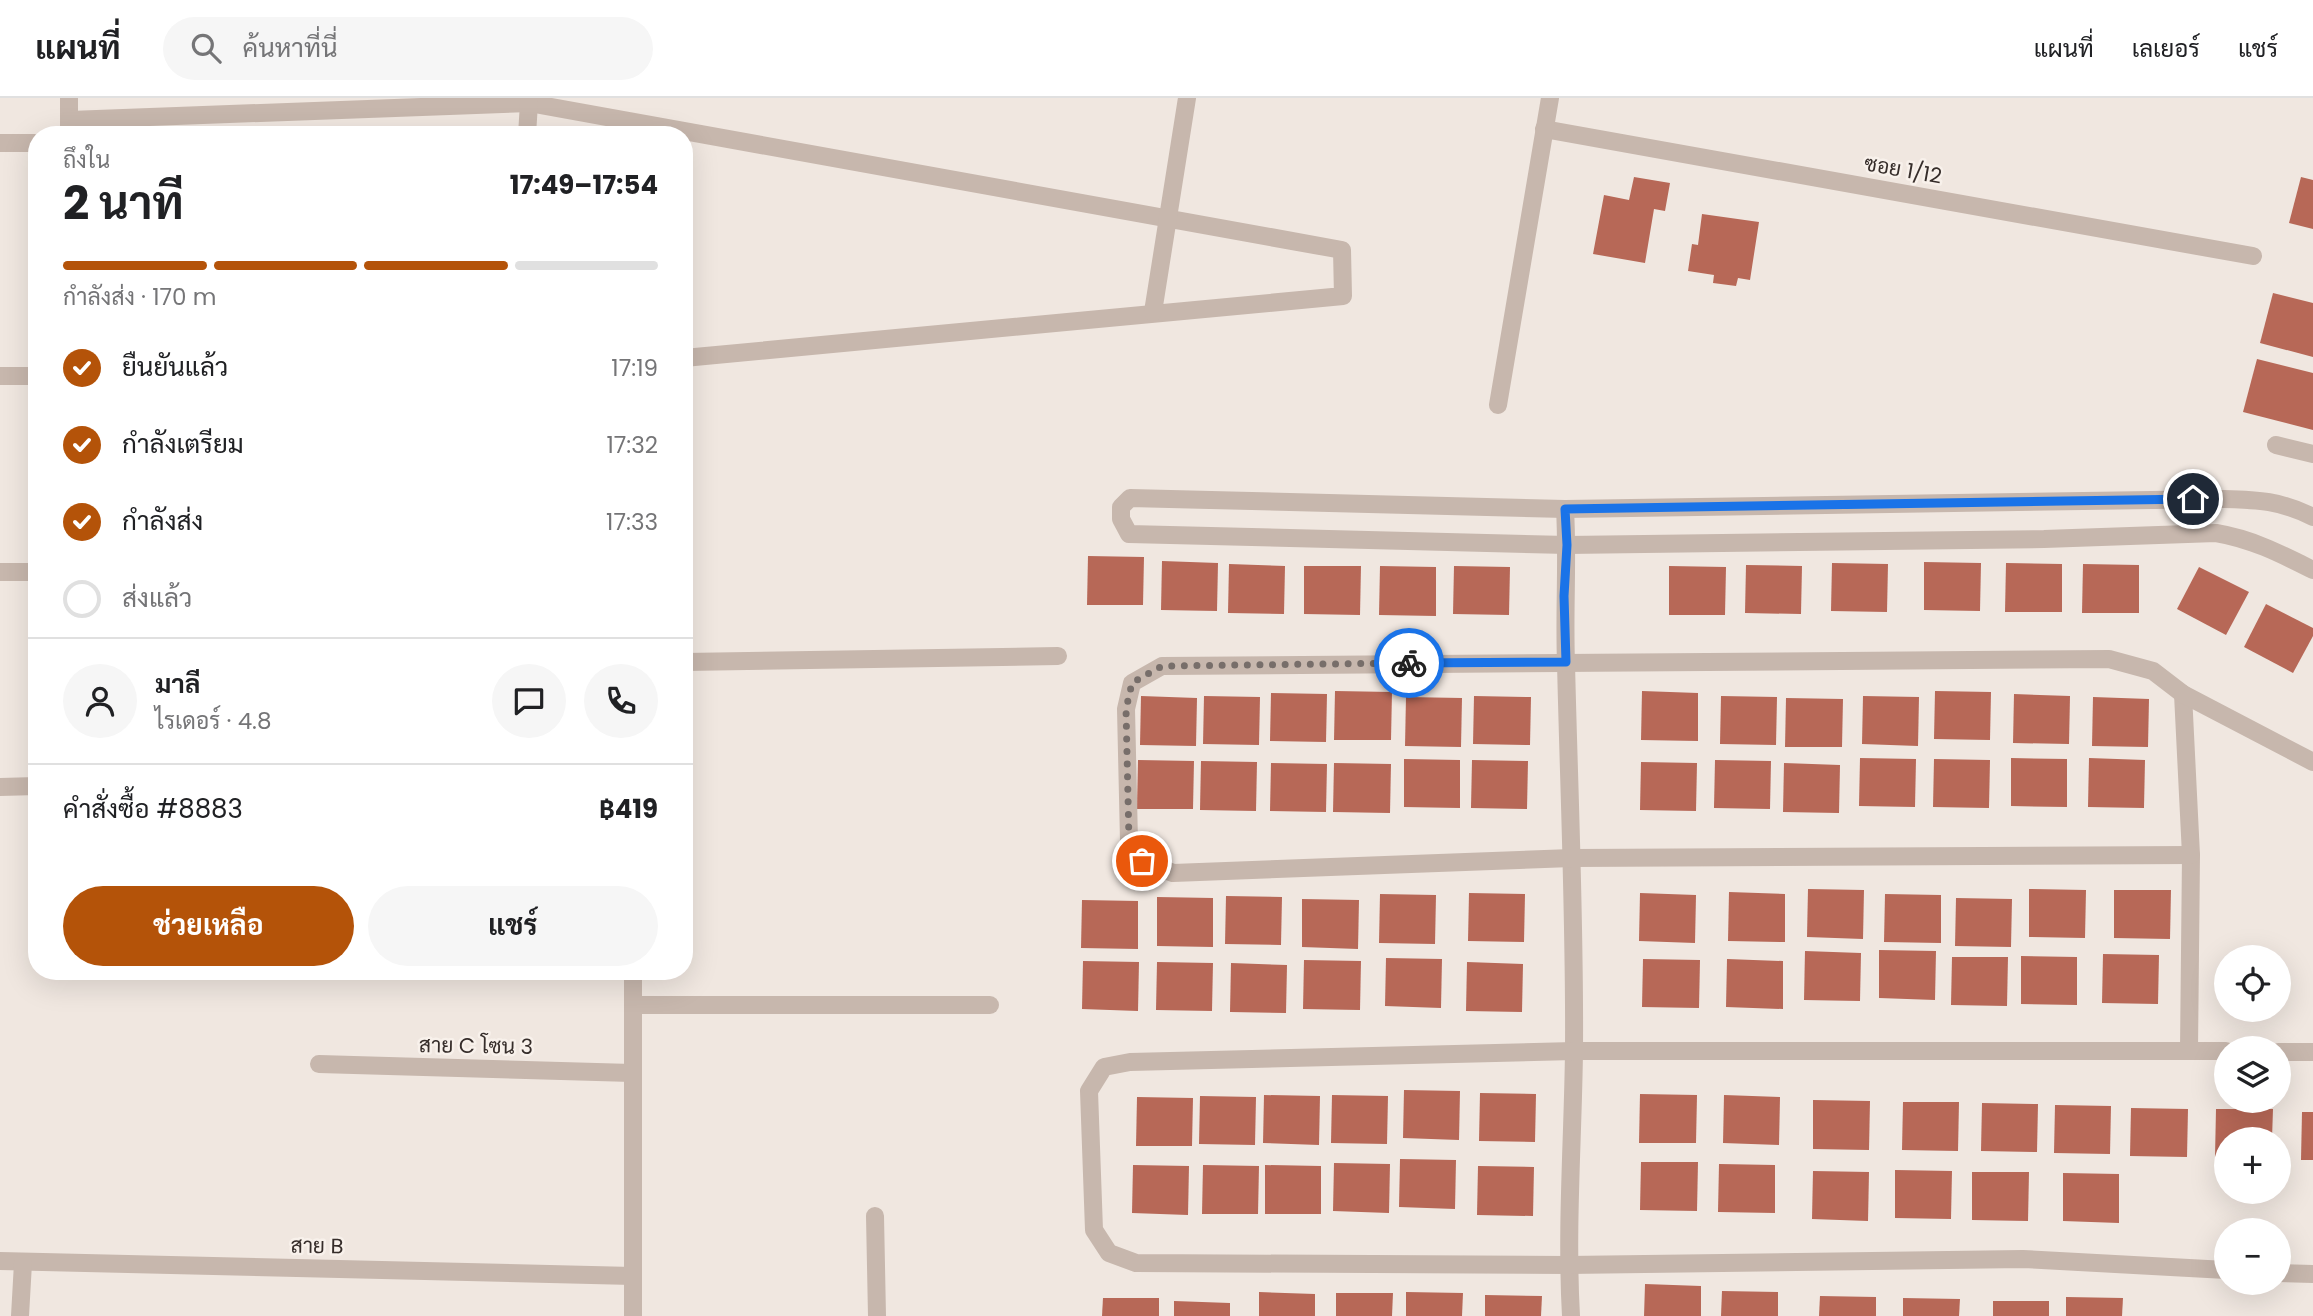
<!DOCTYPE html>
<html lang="th">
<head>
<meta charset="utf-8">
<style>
	:root { --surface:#fff; --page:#f6f6f6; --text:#202124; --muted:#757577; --line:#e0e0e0; --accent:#b45309 }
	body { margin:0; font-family:Poppins,Sarabun,sans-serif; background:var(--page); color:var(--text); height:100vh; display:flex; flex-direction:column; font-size:26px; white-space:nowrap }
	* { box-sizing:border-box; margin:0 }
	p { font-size:23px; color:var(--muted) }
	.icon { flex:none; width:38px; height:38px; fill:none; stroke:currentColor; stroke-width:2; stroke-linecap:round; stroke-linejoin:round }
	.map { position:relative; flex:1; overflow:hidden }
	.drawer { position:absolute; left:28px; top:28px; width:665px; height:854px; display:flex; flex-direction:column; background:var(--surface); border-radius:28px; box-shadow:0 7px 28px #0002 }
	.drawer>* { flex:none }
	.fabs { position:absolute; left:2214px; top:847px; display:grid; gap:14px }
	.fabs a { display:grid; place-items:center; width:77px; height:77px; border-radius:50%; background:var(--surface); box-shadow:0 7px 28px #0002; font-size:35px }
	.pin { position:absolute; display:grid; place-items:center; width:60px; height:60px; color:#fff; margin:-30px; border:4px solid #fff; border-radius:50%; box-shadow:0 2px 7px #0007 }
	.courier { position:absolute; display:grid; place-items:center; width:70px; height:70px; margin:-35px; border:5px solid #1a73e8; border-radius:50%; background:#fff; color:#222; box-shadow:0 2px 9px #0007 }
	.summary em { font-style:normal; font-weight:700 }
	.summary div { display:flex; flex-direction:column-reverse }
	.summary { display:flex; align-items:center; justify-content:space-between; height:119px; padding:0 35px }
	h1 { font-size:46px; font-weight:700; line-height:52px }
	.bar { display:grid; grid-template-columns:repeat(4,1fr); gap:10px 7px; align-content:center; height:84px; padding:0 35px }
	.bar i { height:9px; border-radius:5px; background:var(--line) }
	.bar .selected { background:var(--accent) }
	.bar p { grid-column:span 4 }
	.line { display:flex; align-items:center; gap:18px; padding:0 35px; border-top:2px solid var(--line) }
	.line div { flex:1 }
	.round { display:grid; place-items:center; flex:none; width:74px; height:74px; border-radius:37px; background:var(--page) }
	ol { padding:0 35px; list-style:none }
	li { display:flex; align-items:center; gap:21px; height:77px }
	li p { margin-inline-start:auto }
	li .icon { padding:7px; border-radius:50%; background:var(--accent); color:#fff; stroke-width:4 }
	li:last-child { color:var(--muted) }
	li i { width:38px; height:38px; border:4px solid var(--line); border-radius:50% }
	.button { display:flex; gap:14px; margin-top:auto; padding:14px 35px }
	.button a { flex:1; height:80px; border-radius:42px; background:var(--accent); color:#fff; font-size:28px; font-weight:700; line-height:80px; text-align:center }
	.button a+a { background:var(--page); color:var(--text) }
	header { display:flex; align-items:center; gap:42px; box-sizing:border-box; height:98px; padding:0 35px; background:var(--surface); border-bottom:2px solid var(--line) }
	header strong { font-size:33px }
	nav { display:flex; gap:38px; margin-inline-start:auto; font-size:24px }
	.search { width:490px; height:63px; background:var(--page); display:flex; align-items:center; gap:18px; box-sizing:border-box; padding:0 24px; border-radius:38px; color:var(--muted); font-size:26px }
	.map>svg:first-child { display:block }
	.building { fill:#b76857 }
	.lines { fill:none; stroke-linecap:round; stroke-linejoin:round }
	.minor { stroke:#c7b7ad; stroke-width:18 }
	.done { stroke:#776e6a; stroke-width:7; stroke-dasharray:0 12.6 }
	.route { stroke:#1a73e8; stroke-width:9 }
	.labels { text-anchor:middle; stroke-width:5; stroke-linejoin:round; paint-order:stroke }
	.street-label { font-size:21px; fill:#362d2a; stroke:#f8f1eb }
</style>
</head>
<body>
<header>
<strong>แผนที่</strong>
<div class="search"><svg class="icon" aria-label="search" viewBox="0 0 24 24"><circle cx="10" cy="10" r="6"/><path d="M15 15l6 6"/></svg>ค้นหาที่นี่</div>
<nav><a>แผนที่</a><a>เลเยอร์</a><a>แชร์</a></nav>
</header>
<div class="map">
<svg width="2313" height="1218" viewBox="0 0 2313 1218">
	<rect width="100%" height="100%" fill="#f0e7e0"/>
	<g class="building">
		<polygon points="1634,79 1670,85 1665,113 1654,111 1645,165 1593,156 1604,97 1629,102"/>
		<polygon points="2301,79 2313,82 2313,131 2289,125"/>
		<polygon points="1702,116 1759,124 1750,182 1738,180 1736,188 1713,185 1714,177 1688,173 1692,146 1698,147"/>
		<polygon points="2273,195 2313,205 2313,259 2260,245"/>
		<polygon points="2257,261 2313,275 2313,332 2243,314"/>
		<polygon points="1088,458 1144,459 1143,507 1087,507"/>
		<polygon points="1162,463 1218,465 1217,513 1161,512"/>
		<polygon points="1924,464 1981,465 1980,513 1924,512"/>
		<polygon points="1832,465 1888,466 1887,514 1831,513"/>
		<polygon points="2006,465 2062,466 2062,514 2005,514"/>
		<polygon points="1229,466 1285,468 1284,516 1228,515"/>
		<polygon points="2083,466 2139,467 2139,515 2082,515"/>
		<polygon points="1746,467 1802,468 1801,516 1745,515"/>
		<polygon points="1304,468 1361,468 1360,517 1304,516"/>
		<polygon points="1380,468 1436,469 1436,518 1379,517"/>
		<polygon points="1454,468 1510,469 1509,517 1453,516"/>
		<polygon points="1669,468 1726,469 1725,517 1669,517"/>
		<polygon points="2199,469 2249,494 2226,537 2177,511"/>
		<polygon points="2266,506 2313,530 2313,538 2293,575 2244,549"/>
		<polygon points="1335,593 1392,594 1391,642 1334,642"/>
		<polygon points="1642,593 1698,595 1698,643 1641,642"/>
		<polygon points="1935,593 1991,594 1990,642 1934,641"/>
		<polygon points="1271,595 1327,596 1326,644 1270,643"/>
		<polygon points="2014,596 2070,598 2069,646 2013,645"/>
		<polygon points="1141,598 1197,600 1196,648 1140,647"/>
		<polygon points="1204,598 1260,599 1259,647 1203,646"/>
		<polygon points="1474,598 1531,599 1530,647 1473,646"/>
		<polygon points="1721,598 1777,599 1776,647 1720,646"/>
		<polygon points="1863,598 1919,599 1918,648 1862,646"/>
		<polygon points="1406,599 1462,600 1461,649 1405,648"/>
		<polygon points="2093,599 2149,601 2148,649 2092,648"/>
		<polygon points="1786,600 1843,601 1842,649 1785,649"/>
		<polygon points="1860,660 1916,661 1915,709 1859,708"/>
		<polygon points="2011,660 2067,661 2067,709 2011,708"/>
		<polygon points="2089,660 2145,662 2144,710 2088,709"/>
		<polygon points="1404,661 1460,662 1460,710 1404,709"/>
		<polygon points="1934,661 1990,662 1989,710 1933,709"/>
		<polygon points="1138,662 1194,663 1193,711 1137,711"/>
		<polygon points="1472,662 1528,663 1527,711 1471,710"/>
		<polygon points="1715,662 1771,663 1770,711 1714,710"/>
		<polygon points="1201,663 1257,664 1256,713 1200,712"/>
		<polygon points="1641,664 1697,665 1696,713 1640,712"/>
		<polygon points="1271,665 1327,666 1326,714 1270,713"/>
		<polygon points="1334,665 1391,666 1390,715 1333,714"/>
		<polygon points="1784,665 1840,667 1839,715 1783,714"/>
		<polygon points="1808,791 1864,792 1863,841 1807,839"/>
		<polygon points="2029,791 2086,792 2085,840 2029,839"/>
		<polygon points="2114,792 2171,792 2170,841 2114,840"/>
		<polygon points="1729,794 1785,796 1785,844 1728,843"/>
		<polygon points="1469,795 1525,796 1524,844 1468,843"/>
		<polygon points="1640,795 1696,797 1695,845 1639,843"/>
		<polygon points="1380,796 1436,797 1435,846 1379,845"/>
		<polygon points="1885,796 1941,797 1941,845 1884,844"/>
		<polygon points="1226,798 1282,799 1281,847 1225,846"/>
		<polygon points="1157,799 1213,800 1213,849 1157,848"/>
		<polygon points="1956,800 2012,801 2011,849 1955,848"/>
		<polygon points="1302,801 1359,802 1358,851 1302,849"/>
		<polygon points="1082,802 1138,803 1138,851 1081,850"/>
		<polygon points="1879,852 1936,853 1935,902 1879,900"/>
		<polygon points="1805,853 1861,855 1860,903 1804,902"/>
		<polygon points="2103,856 2159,857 2158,906 2102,905"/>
		<polygon points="2021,858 2077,859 2077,907 2021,906"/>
		<polygon points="1952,859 2008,859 2007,908 1951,907"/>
		<polygon points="1386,860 1442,861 1441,910 1385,908"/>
		<polygon points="1643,861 1700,862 1699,910 1642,909"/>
		<polygon points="1727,861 1783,863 1783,911 1726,909"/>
		<polygon points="1304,862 1361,863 1360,912 1303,911"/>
		<polygon points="1083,863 1139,864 1138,913 1082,911"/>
		<polygon points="1157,864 1213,865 1212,913 1156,912"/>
		<polygon points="1467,864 1523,866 1522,914 1466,913"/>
		<polygon points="1231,865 1287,867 1286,915 1230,914"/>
		<polygon points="1404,992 1460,993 1459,1042 1403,1040"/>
		<polygon points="1480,995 1536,996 1535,1044 1479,1043"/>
		<polygon points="1640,996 1697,997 1696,1045 1639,1045"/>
		<polygon points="1264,997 1320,998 1319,1047 1263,1045"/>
		<polygon points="1332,997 1388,998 1387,1046 1331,1045"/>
		<polygon points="1724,997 1780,999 1779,1047 1723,1045"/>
		<polygon points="1200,998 1256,999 1255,1047 1199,1046"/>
		<polygon points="1137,999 1193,1000 1192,1048 1136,1048"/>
		<polygon points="1813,1002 1870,1003 1869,1052 1813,1051"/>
		<polygon points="1903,1004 1959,1004 1958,1053 1902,1052"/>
		<polygon points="1982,1005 2038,1006 2037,1054 1981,1053"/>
		<polygon points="2055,1007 2111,1008 2110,1056 2054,1055"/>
		<polygon points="2131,1010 2188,1011 2187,1059 2130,1058"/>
		<polygon points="2216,1011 2273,1011 2272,1041 2226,1041 2226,1059 2215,1059"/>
		<polygon points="2302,1014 2313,1014 2313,1062 2301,1062"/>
		<polygon points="1400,1061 1456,1062 1455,1111 1399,1109"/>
		<polygon points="1641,1064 1698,1064 1697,1113 1640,1112"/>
		<polygon points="1334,1065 1390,1066 1389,1115 1333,1113"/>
		<polygon points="1719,1066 1775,1067 1775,1115 1718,1114"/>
		<polygon points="1133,1067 1189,1068 1188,1117 1132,1115"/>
		<polygon points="1203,1067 1259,1068 1258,1116 1202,1116"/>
		<polygon points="1265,1067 1321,1068 1321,1116 1265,1116"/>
		<polygon points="1478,1068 1534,1069 1533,1118 1477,1117"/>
		<polygon points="1895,1072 1952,1073 1951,1121 1895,1120"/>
		<polygon points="1813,1073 1869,1074 1868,1123 1812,1121"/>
		<polygon points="1972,1074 2029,1074 2028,1123 1972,1122"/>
		<polygon points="2063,1075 2119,1076 2119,1125 2063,1123"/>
		<polygon points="1645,1186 1701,1188 1701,1218 1644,1218"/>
		<polygon points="1722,1193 1778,1194 1778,1218 1721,1218"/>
		<polygon points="1259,1194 1315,1196 1315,1218 1259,1218"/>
		<polygon points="1406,1194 1463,1195 1462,1218 1406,1218"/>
		<polygon points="1336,1195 1393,1195 1392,1218 1336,1218"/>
		<polygon points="1485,1197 1542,1198 1541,1218 1485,1218"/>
		<polygon points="1820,1198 1876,1199 1876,1218 1819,1218"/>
		<polygon points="2066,1199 2123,1200 2122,1218 2066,1218"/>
		<polygon points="1103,1200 1159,1200 1159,1218 1102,1218"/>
		<polygon points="1903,1200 1960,1201 1959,1218 1903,1218"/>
		<polygon points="1174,1203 1230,1205 1230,1218 1174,1218"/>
		<rect x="1993" y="1203" width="56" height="15"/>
	</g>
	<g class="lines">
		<g class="minor">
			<polyline points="69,0 69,37"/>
			<polyline points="70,22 529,5 1342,152 1343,198 684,260"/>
			<polyline points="1544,31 2253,158"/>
			<polyline points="527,37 529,5"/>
			<polyline points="0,45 37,45"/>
			<polyline points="1153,214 1187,0"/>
			<polyline points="0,278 37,278"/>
			<polyline points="1498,307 1550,0"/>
			<polyline points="2276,347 2313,356"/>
			<path d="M1565 411C1568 462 1564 513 1566 565 1569 694 1575 823 1574 952 1573 1041 1566 1129 1571 1218"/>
			<path d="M2313 419C2279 402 2257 402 2220 401L1565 411 1130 400 1121 409V421L1129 436 1567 447 2044 441 2216 435C2252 441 2281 456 2313 472"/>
			<polyline points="0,474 37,474"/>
			<polyline points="684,564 1058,558"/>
			<polyline points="2183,596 2191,757 2189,952"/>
			<polyline points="0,689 37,688"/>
			<polyline points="2191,757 1572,760 1173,775 1142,763 1129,743 1126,611 1132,585 1162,568 2109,561 2153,573 2183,596 2313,664"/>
			<polyline points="633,907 990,907"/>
			<polyline points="2226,953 1574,953 1130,964 1104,969 1089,993 1094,1132 1109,1155 1136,1165 1568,1167 2023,1161 2226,1172"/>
			<polyline points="2278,954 2313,954"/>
			<polyline points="319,966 632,975"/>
			<polyline points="875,1118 877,1218"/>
			<polyline points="0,1163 633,1178"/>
			<polyline points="2278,1175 2313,1176"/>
			<polyline points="20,1218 23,1165"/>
			<polyline points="633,1218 633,873"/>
		</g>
	</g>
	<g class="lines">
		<polyline class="done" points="1142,763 1129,743 1126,611 1132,585 1162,568 1409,565"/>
		<polyline class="route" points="1409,565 1566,564 1564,498 1567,447 1565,411 2193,401"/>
	</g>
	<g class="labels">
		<g class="street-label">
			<text transform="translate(1903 72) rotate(10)" y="7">ซอย 1/12</text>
			<text transform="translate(476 948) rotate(1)" y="7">สาย C โซน 3</text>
			<text transform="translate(317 1148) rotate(1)" y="7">สาย B</text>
		</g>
	</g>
</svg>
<div class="fabs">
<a><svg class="icon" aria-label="locate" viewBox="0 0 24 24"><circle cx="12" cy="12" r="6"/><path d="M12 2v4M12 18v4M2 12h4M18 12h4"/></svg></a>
<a><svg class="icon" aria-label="layers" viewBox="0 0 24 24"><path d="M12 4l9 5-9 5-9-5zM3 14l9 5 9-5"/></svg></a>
<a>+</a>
<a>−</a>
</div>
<div class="pin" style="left:1142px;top:763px;background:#ea580c"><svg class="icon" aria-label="bag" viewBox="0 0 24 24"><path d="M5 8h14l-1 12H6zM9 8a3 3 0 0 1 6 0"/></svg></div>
<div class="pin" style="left:2193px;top:401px;background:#1f2937"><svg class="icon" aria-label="home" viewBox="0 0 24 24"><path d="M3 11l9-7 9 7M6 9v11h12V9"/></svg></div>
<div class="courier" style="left:1409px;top:565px"><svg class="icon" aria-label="bike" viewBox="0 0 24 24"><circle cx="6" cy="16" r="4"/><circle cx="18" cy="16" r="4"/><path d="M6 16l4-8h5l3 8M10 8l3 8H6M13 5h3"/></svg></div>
<section class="drawer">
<div class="summary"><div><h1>2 นาที</h1><p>ถึงใน</p></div><em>17:49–17:54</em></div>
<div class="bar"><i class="selected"></i><i class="selected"></i><i class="selected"></i><i></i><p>กำลังส่ง · 170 m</p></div>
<ol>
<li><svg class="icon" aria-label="check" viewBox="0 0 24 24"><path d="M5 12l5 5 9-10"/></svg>ยืนยันแล้ว<p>17:19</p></li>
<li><svg class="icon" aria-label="check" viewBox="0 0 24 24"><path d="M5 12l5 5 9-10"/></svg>กำลังเตรียม<p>17:32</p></li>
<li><svg class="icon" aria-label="check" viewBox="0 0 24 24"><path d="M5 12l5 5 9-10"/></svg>กำลังส่ง<p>17:33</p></li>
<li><i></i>ส่งแล้ว</li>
</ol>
<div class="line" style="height:126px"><a class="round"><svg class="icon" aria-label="person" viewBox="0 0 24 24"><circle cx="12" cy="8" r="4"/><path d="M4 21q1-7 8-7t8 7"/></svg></a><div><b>มาลี</b><p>ไรเดอร์ · 4.8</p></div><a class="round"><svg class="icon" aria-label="chat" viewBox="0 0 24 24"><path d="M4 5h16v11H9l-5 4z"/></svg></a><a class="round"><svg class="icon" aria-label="phone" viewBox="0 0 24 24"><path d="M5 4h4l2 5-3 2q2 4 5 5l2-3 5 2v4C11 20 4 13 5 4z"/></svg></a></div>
<div class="line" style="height:91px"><div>คำสั่งซื้อ #8883</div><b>฿419</b></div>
<div class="button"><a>ช่วยเหลือ</a><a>แชร์</a></div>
</section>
</div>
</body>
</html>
